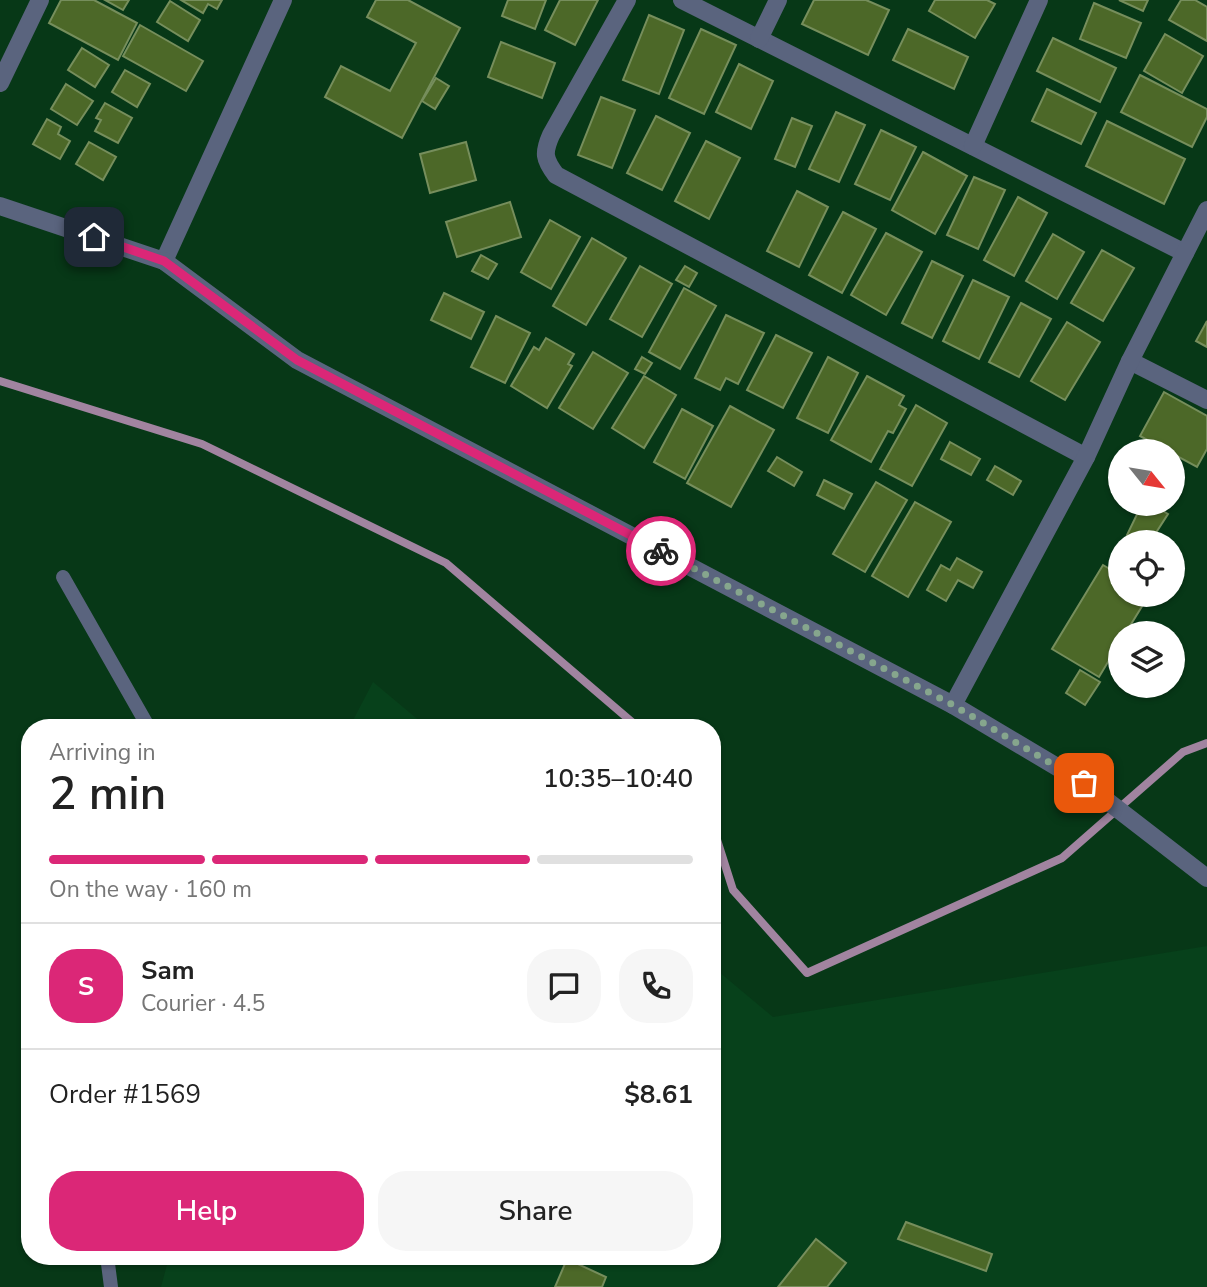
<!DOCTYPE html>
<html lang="en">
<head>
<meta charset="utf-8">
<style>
	:root { --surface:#fff; --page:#f6f6f6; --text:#222; --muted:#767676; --line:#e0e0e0; --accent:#db2777 }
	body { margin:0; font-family:"Nunito Sans",sans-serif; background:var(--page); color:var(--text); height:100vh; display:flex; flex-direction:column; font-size:26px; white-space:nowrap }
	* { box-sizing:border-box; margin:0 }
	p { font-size:23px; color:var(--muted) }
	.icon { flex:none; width:38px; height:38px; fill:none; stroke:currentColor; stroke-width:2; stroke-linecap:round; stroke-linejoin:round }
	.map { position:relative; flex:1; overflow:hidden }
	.sheet { position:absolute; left:21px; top:719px; width:700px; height:546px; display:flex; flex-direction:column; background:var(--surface); border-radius:28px; box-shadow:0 2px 5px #0004 }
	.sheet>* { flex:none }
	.needle { width:46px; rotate:120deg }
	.tools { position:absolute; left:1108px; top:439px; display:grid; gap:14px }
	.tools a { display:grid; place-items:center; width:77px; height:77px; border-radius:50%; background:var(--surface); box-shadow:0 2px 5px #0004; font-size:35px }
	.pin { position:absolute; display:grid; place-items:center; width:60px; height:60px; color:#fff; margin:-30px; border-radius:14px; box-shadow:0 4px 10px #0006 }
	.courier { position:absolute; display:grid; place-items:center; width:70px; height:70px; margin:-35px; border:5px solid #db2777; border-radius:50%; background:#fff; color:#222; box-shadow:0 2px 9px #0007 }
	.overview em { font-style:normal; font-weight:600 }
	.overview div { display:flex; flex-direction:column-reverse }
	.overview { display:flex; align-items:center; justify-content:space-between; height:119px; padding:0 28px }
	h1 { font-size:46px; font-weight:600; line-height:52px }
	.bar { display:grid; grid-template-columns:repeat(4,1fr); gap:10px 7px; align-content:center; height:84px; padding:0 28px }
	.bar i { height:9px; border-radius:5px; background:var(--line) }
	.bar .active { background:var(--accent) }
	.bar p { grid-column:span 4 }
	.line { display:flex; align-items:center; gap:18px; padding:0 28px; border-top:2px solid var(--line) }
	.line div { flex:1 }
	.round { display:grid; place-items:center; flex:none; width:74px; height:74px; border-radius:28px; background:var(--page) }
	.action { display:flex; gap:14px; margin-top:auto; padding:14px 28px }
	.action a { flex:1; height:80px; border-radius:28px; background:var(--accent); color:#fff; font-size:28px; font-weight:600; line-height:80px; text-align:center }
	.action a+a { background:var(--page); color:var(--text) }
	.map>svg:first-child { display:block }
	.built { fill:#07411b }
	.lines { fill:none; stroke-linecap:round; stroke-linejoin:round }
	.stream { stroke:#a184a0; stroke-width:8 }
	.building { fill:#4c6828; stroke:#768e5c; stroke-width:2 }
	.service { stroke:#5a647e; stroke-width:14 }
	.minor { stroke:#5a647e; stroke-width:18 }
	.done { stroke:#86a68d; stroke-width:7; stroke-dasharray:0 12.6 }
	.route { stroke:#db2777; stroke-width:9 }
</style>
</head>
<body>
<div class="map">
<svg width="1207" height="1287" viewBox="0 0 1207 1287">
	<rect width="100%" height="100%" fill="#073817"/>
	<g class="built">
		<polygon points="373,682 428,728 349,728"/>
		<polygon points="1207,946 1207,1287 161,1287 169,1257 712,1256 712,966 773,1017"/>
	</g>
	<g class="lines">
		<g class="stream">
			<polyline points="0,381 202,444 446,563 639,728"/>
			<polyline points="712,824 733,890 807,973 1062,858 1183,752 1207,743"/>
		</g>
	</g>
	<g class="building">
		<polygon points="61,0 94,0 137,23 118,60 49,23"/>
		<polygon points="105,0 129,0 123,10"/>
		<polygon points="181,0 222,0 217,9 208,4 203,13"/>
		<polygon points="376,0 408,0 460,28 402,138 325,97 341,66 390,91 416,43 367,17"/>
		<polygon points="508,0 546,0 535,29 502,16"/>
		<polygon points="560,0 598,0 575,45 545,30"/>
		<polygon points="814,0 866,0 889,10 868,55 802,24"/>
		<polygon points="935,0 987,0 995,4 975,38 929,11"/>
		<polygon points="1119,0 1148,0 1143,11"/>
		<polygon points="1181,0 1195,0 1207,7 1207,41 1169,20"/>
		<polygon points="170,1 200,20 188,41 157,22"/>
		<polygon points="1094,3 1141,23 1126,58 1080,39"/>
		<polygon points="649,15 684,30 659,94 623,80"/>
		<polygon points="140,25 203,61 186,91 123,56"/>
		<polygon points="701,29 736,45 704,114 669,98"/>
		<polygon points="908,29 968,57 954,89 893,60"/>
		<polygon points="1165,34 1203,56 1182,93 1144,71"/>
		<polygon points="1053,38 1116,68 1100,102 1037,71"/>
		<polygon points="501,42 555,63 542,98 488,77"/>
		<polygon points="82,48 109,65 95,87 68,70"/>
		<polygon points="739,64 773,81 751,129 716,112"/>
		<polygon points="125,70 150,84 137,107 112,92"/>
		<polygon points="1140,75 1207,109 1207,117 1192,147 1121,112"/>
		<polygon points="436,78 449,86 435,109 422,101"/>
		<polygon points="66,84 93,101 77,125 51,109"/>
		<polygon points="1047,89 1096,113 1081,144 1032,121"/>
		<polygon points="601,97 635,110 612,168 578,155"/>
		<polygon points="105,103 132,118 118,143 95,131 101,120 96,118"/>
		<polygon points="836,112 865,125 839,182 809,169"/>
		<polygon points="656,116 690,133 662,190 627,173"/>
		<polygon points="792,118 812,126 795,167 775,159"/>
		<polygon points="47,119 61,127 58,134 70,141 60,159 33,144"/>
		<polygon points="1107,121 1185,159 1164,204 1086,166"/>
		<polygon points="881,130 916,147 890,200 855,184"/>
		<polygon points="706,141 740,158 709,219 675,201"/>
		<polygon points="89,142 116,157 103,180 76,164"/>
		<polygon points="466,142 476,180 430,193 420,154"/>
		<polygon points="923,152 967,176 935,234 892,210"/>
		<polygon points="974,177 1005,190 978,249 947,235"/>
		<polygon points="797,191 828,207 799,267 767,251"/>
		<polygon points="1018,197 1047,213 1014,276 984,260"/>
		<polygon points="510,202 521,237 457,257 446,222"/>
		<polygon points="843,212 876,229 842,293 809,275"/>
		<polygon points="550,220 580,237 551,289 521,272"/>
		<polygon points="886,233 922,252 886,315 851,295"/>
		<polygon points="1053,234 1084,252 1057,299 1026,281"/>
		<polygon points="592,238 626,258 586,325 553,306"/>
		<polygon points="1102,250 1134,268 1103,321 1071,303"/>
		<polygon points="481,255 497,264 488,279 472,271"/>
		<polygon points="932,261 963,276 932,338 902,323"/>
		<polygon points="640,266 672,284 642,337 610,319"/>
		<polygon points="685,266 697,273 689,287 676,280"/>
		<polygon points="973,280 1009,297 979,359 943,341"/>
		<polygon points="684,288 716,306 680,369 649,352"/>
		<polygon points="444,293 484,312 471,339 431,320"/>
		<polygon points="1021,303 1051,319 1019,377 989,362"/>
		<polygon points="726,315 764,333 738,384 726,378 720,390 695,378"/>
		<polygon points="496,316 530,333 505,383 471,367"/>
		<polygon points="1207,321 1207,347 1196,341"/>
		<polygon points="1067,322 1100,342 1065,400 1031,381"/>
		<polygon points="776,335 812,353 783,408 747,390"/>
		<polygon points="546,338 574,354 568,364 572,366 547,408 511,386 534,347 539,350"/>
		<polygon points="593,352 628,373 593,429 559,408"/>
		<polygon points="642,357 652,363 645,374 635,369"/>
		<polygon points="828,357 858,373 828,433 797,418"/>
		<polygon points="644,376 676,395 644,448 612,428"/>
		<polygon points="867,376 904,396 899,405 906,409 893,433 888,431 871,462 831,440"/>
		<polygon points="1164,392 1207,416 1207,449 1197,467 1140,436"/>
		<polygon points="916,405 947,423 912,486 880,469"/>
		<polygon points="730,406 774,430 731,507 687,483"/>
		<polygon points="682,409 713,426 685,479 654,462"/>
		<polygon points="950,442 980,459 971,475 941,459"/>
		<polygon points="777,457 802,472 794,486 768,471"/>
		<polygon points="995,466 1021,481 1013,495 987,480"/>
		<polygon points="824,480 852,494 844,509 817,495"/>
		<polygon points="876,482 907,500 865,572 833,554"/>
		<polygon points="915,502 951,522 908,597 872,576"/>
		<polygon points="1142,504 1151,504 1168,514 1150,542 1140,542 1127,535"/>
		<polygon points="957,558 982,572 973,588 958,580 946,601 927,590 941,565 950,570"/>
		<polygon points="1103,565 1120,575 1120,595 1149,595 1125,634 1120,634 1120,642 1099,677 1052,649"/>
		<polygon points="1080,670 1100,682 1085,705 1066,693"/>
		<polygon points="906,1222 992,1254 986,1271 898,1239"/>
		<polygon points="816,1239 846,1263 827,1287 778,1287"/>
		<polygon points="567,1259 606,1277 602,1287 555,1287"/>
	</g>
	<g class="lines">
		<g class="service">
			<polyline points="63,577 149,728"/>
			<polyline points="107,1256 111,1287"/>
		</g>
		<g class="minor">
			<path d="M627 0 551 135C543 153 544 159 556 175L1086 457"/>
			<polyline points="682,0 1185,253"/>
			<polyline points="759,39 778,0"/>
			<polyline points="0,83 40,0"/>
			<polyline points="973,146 1039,0"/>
			<polyline points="0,206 164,261 283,0"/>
			<polyline points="164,261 297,360 953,705 1084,783 1207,878"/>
			<polyline points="1130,361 1207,400"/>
			<polyline points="953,705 1086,457 1130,361 1207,210"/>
		</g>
	</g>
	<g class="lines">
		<polyline class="done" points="661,551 953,705 1084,783"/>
		<polyline class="route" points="94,237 164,261 297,360 661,551"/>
	</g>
</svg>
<div class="tools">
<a><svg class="needle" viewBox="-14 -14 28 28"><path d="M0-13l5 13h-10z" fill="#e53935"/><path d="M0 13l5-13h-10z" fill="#767676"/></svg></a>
<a><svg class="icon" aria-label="locate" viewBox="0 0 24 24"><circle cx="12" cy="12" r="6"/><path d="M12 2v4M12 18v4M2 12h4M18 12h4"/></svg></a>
<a><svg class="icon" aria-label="layers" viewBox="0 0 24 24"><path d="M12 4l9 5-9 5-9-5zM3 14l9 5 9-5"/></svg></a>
</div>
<div class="pin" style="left:1084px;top:783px;background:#ea580c"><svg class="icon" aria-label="bag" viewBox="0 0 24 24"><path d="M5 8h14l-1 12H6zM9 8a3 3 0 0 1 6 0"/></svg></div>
<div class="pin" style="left:94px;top:237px;background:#1f2937"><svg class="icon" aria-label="home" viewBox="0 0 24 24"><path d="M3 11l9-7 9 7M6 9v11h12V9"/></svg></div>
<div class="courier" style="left:661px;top:551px"><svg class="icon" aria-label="bike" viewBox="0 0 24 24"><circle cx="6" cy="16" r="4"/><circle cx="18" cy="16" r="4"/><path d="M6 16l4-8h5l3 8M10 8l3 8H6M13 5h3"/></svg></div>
<section class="sheet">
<div class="overview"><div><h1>2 min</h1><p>Arriving in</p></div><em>10:35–10:40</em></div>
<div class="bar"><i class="active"></i><i class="active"></i><i class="active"></i><i></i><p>On the way · 160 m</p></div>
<div class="line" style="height:126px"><b class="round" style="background:var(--accent);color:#fff">S</b><div><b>Sam</b><p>Courier · 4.5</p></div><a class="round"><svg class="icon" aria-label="chat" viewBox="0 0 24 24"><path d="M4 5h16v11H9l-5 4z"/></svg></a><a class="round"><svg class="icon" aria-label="phone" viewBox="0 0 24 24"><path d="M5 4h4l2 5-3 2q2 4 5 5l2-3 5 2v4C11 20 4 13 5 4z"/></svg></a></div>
<div class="line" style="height:91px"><div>Order #1569</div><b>$8.61</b></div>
<div class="action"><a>Help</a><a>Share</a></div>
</section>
</div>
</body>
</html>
